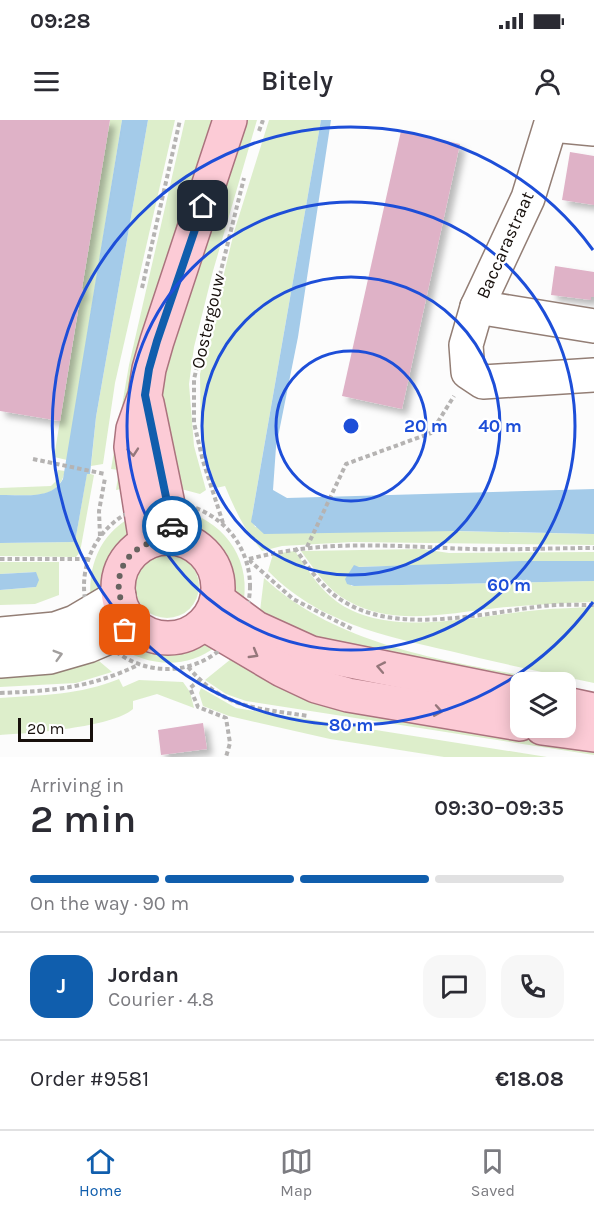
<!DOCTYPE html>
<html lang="en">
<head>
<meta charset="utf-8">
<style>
	:root { --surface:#fff; --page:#f7f7f7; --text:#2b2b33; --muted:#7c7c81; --line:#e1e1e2; --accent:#105ead }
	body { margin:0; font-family:Karla,sans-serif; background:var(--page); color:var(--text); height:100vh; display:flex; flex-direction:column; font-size:22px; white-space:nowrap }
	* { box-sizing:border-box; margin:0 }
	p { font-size:20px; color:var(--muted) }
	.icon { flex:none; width:33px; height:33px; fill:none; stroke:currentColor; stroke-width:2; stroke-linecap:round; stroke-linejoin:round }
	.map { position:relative; height:637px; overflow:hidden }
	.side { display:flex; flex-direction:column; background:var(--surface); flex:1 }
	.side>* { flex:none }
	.buttons { position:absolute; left:510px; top:552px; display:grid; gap:12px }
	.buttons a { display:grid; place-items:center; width:66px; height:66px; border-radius:12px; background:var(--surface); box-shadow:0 3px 15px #0003; font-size:30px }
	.scale { position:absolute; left:18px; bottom:15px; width:75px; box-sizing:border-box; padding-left:6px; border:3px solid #17100c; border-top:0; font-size:16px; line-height:21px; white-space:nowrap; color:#17100c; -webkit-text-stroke:4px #fff; paint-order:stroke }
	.pin { position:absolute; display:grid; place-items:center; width:51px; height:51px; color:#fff; margin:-26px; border-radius:12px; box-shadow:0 3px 9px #0006 }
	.courier { position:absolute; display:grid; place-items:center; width:60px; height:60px; margin:-30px; border:4px solid #105ead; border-radius:50%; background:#fff; color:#222; box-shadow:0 2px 8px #0007 }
	.overview em { font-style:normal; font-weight:600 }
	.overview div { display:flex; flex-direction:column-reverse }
	.overview { display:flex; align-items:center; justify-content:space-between; height:102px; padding:0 30px }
	h1 { font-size:39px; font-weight:600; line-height:45px }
	.bar { display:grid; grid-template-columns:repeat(4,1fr); gap:9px 6px; align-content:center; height:72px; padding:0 30px }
	.bar i { height:8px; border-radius:4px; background:var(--line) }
	.bar .selected { background:var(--accent) }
	.bar p { grid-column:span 4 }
	.line { display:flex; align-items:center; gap:15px; padding:0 30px; border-top:2px solid var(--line) }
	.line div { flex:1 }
	.round { display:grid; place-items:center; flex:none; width:63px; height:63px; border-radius:18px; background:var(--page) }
	.status { display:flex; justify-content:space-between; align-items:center; height:42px; padding:0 30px; background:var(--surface); direction:ltr }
	.status svg { height:16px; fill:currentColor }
	header { display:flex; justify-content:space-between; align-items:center; height:78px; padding:0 30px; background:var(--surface); font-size:27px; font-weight:600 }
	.tab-bar { display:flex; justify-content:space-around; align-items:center; height:84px; border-top:2px solid var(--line); background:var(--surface); font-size:16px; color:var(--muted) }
	.tab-bar a { display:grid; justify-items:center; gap:3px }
	.tab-bar .selected { color:var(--accent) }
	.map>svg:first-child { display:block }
	.green { fill:#ddeecb }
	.water { fill:#a4cbe9 }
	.building { fill:#dfb2c7; filter:url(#shadow) }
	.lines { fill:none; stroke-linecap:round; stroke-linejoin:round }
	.minor-casing { stroke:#937e75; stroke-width:36 }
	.major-casing { stroke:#ab737e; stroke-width:36 }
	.path { stroke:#b5b3b2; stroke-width:4; stroke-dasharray:4.5 3; stroke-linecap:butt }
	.minor { stroke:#fff; stroke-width:33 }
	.major { stroke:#fccbd6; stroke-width:33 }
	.oneway { stroke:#95777b }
	.oneway2 { stroke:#a29f9e }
	.done { stroke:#676360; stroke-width:6; stroke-dasharray:0 10.8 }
	.route { stroke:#105ead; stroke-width:8 }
	.ring { fill:none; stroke:#1d4ed8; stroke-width:3 }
	.labels { text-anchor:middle; stroke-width:4.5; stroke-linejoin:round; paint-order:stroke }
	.street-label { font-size:18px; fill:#17100c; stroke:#fff }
	.centre { fill:#1d4ed8; stroke:#fff; stroke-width:3 }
	.ring-label { font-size:18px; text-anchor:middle; font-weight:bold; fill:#1d4ed8; stroke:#fff; stroke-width:4.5; stroke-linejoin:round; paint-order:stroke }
</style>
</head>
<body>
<div class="status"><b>09:28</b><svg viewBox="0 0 49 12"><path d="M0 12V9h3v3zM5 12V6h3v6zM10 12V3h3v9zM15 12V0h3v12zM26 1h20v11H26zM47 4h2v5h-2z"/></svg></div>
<header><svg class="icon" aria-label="menu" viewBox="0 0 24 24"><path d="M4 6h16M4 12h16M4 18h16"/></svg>Bitely<svg class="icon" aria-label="person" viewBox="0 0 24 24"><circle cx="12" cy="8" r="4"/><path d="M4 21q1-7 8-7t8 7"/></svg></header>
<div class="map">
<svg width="594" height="637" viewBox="0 0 594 637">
	<defs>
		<filter id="shadow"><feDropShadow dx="5.5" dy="5.5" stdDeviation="3" flood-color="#0004"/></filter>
	</defs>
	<rect width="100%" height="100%" fill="#fcfcfc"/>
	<g class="green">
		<polygon points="110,0 122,0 67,340 54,337"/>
		<polygon points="148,0 175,0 115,263 103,344 91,346 96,297"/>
		<polygon points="185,0 214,0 131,367 116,370 119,350 111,349 129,245"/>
		<polygon points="242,0 257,0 213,151 194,227 189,264 194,326 206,370 200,374 181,369 160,302 161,257"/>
		<path d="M269 0H321L252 396 255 407 594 414V425L352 422 282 426 262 431C245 411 235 390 225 366L216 368 201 320 200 254 234 112Z"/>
		<path d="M58 350 65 351C58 383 26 374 0 375V368L51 366 55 362Z"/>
		<polygon points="87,353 94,355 80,432 76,437 0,436 0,423 75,422"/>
		<path d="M179 389C221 400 250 434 244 480L227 466C225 452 222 439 212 427 198 412 186 410 179 389Z"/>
		<path d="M133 396C132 419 121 423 113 442 105 460 104 469 91 484 87 447 99 414 133 396Z"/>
		<path d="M422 429 449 433 594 432V441L354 447 351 466 594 461V482C562 483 529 485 497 488 448 493 394 507 348 481 327 470 315 450 301 431Z"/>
		<path d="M295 431C307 448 318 468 336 481 388 520 478 495 539 490 557 488 576 488 594 487V563C546 553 498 543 450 531 383 516 318 502 268 451L273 434Z"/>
		<circle cx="167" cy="466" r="32"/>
		<polygon points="0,442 59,442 59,475 35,484 0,485 0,470 36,467 36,452 0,454"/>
		<path d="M264 458C342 530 457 542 557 562H520L329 530 260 491Z"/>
		<path d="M134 519 166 526 201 521 217 526C184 551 148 546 114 525Z"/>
		<polygon points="86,535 90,544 99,541 112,552 76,563 0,567 0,548"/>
		<polygon points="242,536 594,623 594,635 246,581 226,574 205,560 231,539 238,544"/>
		<path d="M119 559 123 567 139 560 183 562 190 572 194 588 157 574 133 581V589C111 608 30 613 0 615V578C41 575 80 575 119 559Z"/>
		<polygon points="201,568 236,588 547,637 444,637 330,619 229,596 203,586 199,573"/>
	</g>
	<g class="water">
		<path d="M122 0H148L96 297 90 354H87L75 422 0 423V375C22 374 51 381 63 359Z"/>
		<polygon points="321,0 331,0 298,217 276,327 273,370 287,378 594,369 594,414 457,411 264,414 251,402"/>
		<polygon points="522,441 594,441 594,461 354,466 347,464 345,459 354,445 359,447"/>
		<polygon points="36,452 39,460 36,467 0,470 0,454"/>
	</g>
	<g class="building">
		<polygon points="0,0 110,0 82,168 84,173 80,178 60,301 0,291"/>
		<polygon points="401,11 460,24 402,289 342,276"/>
		<polygon points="570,32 594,36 594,85 562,80"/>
		<polygon points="555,146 594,152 594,177 591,177 591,180 551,175"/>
		<polygon points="203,603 207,629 161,635 158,610"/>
	</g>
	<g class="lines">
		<defs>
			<g id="minor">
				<polyline points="552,0 528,78 477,187 466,225 468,252 483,262 594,255"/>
				<polyline points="552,5 594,9"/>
				<polyline points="477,187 594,206"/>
				<polyline points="0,514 55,509 75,502 119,476"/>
				<polyline points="0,541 50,537 88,526 135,506"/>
			</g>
			<g id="major">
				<polyline points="147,283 175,418"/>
				<circle cx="168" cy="468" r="50"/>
				<polyline points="146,423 131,327 133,309 145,275 149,249 157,221 230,0"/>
				<polyline points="217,479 256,508 311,533 520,575"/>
				<polyline points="204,504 282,550 316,566 348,575 520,604"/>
				<polyline points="566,584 594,590"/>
				<polyline points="542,608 594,615"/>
			</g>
		</defs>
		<use href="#minor" class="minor-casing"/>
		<use href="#major" class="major-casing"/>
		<g class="path">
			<polyline points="259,11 263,0"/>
			<polyline points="142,168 180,0"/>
			<polyline points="33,339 105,354"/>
			<circle cx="167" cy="466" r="83"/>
			<polyline points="223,403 203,341 194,303 194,259 244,58"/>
			<polyline points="100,416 99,391 105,358"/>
			<polyline points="307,427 346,344 431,313 454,276"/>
			<path d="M295 428C309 449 325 472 348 484 402 514 485 493 543 486 560 484 577 485 594 485"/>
			<polyline points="0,439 88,439"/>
			<path d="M249 439C318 421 377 425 448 428 496 431 546 428 594 428"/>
			<polyline points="249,440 293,479 354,510"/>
			<path d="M188 547C224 589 257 588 308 596"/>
			<polyline points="200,560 190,568 198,587 226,598 230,623 226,637"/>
			<path d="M0 573C52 571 90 568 138 545"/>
		</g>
		<use href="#minor" class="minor"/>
		<use href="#major" class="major"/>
	</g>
	<defs><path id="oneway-chevron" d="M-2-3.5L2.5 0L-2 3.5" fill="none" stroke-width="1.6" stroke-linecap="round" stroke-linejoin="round" transform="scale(1.5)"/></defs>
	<g class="oneway">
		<use href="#oneway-chevron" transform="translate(133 332) rotate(85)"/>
		<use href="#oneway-chevron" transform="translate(254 534) rotate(30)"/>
		<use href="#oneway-chevron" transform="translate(381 547) rotate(-169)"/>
		<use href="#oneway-chevron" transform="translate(438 591) rotate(10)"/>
	</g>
	<use class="oneway2" href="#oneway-chevron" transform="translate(58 535) rotate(-16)"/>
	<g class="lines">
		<path class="done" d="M125 510 135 506C102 465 121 420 175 418L172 406"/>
		<polyline class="route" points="172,406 145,275 149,249 157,221 203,86"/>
	</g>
	<g class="ring">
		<circle cx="351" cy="306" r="75"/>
		<circle cx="351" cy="306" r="149"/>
		<circle cx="351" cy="306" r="224"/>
		<path d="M593 482A299 299 0 1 1 593 130"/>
	</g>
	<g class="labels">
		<g class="street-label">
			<text transform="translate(505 125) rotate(-66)" y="6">Baccarastraat</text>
			<text transform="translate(208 201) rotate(-77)" y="6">Oostergouw</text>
		</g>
	</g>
	<circle cx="351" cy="306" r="9" class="centre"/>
	<g class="ring-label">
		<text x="426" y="312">20 m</text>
		<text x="500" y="312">40 m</text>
		<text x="509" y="471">60 m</text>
		<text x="351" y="611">80 m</text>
	</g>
</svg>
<div class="buttons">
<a><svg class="icon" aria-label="layers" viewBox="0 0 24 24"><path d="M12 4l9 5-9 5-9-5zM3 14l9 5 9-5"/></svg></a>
</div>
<div class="scale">20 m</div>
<div class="pin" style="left:125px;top:510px;background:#ea580c"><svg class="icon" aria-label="bag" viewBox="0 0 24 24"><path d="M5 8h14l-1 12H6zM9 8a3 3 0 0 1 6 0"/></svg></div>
<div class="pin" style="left:203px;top:86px;background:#1f2937"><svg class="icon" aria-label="home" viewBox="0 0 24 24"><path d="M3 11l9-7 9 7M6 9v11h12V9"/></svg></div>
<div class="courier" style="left:172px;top:406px"><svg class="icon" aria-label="car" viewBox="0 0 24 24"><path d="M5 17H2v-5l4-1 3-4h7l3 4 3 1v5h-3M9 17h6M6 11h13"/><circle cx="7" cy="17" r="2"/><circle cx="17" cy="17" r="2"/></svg></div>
</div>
<section class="side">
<div class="overview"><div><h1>2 min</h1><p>Arriving in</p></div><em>09:30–09:35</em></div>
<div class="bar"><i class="selected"></i><i class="selected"></i><i class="selected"></i><i></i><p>On the way · 90 m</p></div>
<div class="line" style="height:108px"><b class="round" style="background:var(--accent);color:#fff">J</b><div><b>Jordan</b><p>Courier · 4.8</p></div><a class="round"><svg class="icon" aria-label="chat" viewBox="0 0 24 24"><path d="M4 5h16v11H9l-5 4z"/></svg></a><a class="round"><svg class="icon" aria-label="phone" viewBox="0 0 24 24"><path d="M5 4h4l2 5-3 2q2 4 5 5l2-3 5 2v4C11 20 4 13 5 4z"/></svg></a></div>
<div class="line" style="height:78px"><div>Order #9581</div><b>€18.08</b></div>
</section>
<nav class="tab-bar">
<a class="selected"><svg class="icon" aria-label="home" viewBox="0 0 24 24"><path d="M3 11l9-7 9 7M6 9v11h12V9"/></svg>Home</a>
<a><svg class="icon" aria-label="map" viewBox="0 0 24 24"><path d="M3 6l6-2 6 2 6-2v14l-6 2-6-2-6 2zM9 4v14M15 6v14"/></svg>Map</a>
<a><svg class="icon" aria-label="saved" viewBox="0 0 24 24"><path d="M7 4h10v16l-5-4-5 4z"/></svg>Saved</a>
</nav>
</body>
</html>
